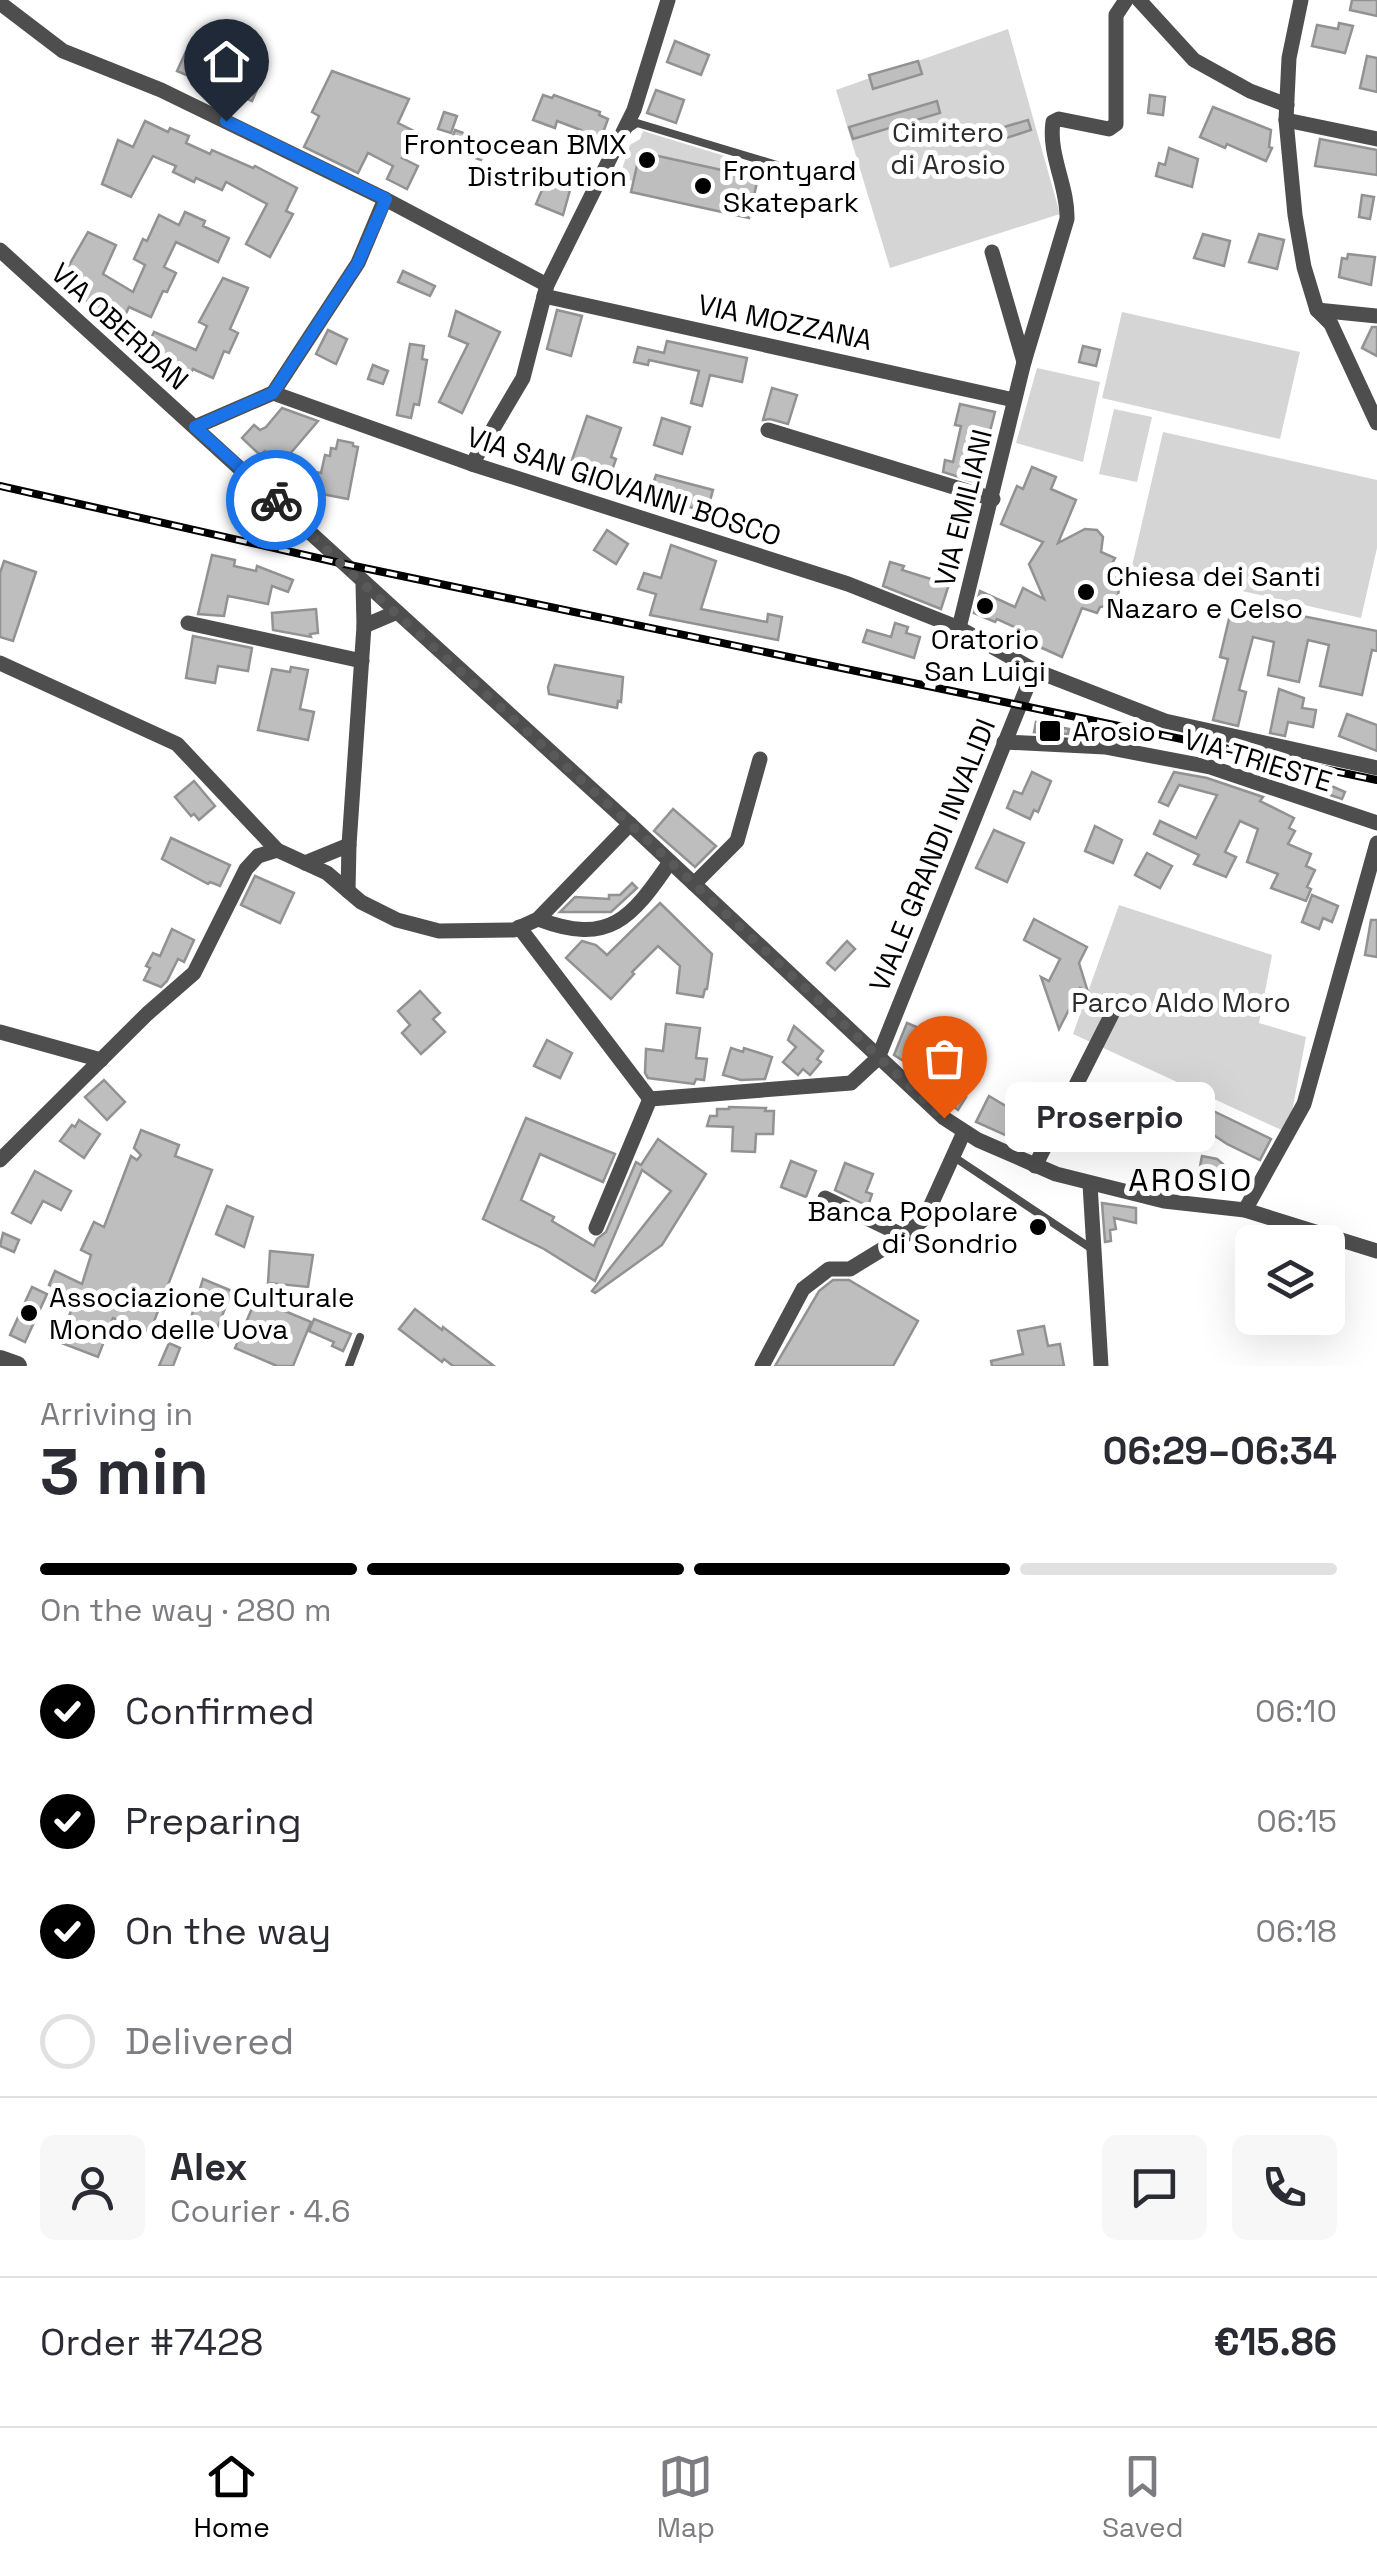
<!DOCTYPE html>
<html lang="en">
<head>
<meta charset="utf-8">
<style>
	:root { --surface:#fff; --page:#f7f7f7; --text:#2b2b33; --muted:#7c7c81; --line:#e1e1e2; --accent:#000 }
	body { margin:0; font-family:"Space Grotesk",sans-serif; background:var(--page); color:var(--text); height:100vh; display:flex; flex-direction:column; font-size:38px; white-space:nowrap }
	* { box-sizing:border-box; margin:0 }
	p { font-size:32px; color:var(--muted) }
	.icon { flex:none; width:55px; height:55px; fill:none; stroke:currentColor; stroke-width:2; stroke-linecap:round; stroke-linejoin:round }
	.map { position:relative; height:1366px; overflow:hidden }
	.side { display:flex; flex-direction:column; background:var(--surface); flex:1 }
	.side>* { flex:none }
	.buttons { position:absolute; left:1235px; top:1225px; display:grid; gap:20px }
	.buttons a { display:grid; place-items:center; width:110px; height:110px; border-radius:15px; background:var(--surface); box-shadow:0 10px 40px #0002; font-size:50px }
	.pin { position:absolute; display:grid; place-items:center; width:85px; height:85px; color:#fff; margin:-102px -42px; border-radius:50% 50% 50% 0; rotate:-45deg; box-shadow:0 0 10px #0007 }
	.pin .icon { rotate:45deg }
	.courier { position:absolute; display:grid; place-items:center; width:100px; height:100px; margin:-50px; border:8px solid #1a73e8; border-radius:50%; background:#fff; color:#222; box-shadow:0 2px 12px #0007 }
	.bubble { position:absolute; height:70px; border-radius:15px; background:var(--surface); box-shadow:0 10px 40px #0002; font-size:32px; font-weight:800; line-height:70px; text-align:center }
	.summary em { font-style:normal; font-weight:800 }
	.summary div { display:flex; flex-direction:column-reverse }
	.summary { display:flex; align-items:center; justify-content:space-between; height:170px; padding:0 40px }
	h1 { font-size:65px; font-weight:800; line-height:75px }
	.bar { display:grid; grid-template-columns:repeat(4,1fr); gap:15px 10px; align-content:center; height:120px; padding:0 40px }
	.bar i { height:12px; border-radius:8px; background:var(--line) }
	.bar .current { background:var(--accent) }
	.bar p { grid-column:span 4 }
	.line { display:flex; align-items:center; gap:25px; padding:0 40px; border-top:2px solid var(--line) }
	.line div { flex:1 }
	.round { display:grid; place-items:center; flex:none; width:105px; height:105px; border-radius:15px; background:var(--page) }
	ol { padding:0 40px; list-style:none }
	li { display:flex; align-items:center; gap:30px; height:110px }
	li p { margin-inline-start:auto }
	li .icon { padding:10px; border-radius:50%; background:var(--accent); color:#fff; stroke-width:4 }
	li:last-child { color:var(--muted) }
	li i { width:55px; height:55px; border:5px solid var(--line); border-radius:50% }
	.dock { display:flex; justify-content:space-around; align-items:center; height:140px; border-top:2px solid var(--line); background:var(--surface); font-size:28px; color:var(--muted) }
	.dock a { display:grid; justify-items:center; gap:5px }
	.dock .current { color:var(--accent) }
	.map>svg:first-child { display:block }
	.green { fill:#d5d5d5 }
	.building { fill:#bebebe; stroke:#929292; stroke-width:2.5 }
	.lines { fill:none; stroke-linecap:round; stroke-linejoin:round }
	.service { stroke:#4e4e4e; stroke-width:8 }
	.minor { stroke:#4e4e4e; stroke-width:15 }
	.tertiary { stroke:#4e4e4e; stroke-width:20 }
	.rail-casing { stroke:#000; stroke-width:8 }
	.rail { stroke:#fff; stroke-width:4; stroke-dasharray:11; stroke-linecap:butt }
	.done { stroke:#595959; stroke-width:10; stroke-dasharray:0 18 }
	.route { stroke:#1a73e8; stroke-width:12 }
	.poi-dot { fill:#000; stroke:#fff; stroke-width:4 }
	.labels { text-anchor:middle; stroke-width:10; stroke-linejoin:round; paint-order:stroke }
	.park-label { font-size:28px; fill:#2c2c2c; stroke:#fff }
	.poi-label { font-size:28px; fill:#000; stroke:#fff; text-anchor:start }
	.street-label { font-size:28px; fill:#000; stroke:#fff }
	.quarter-label { font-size:32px; letter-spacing:2.5px; fill:#000; stroke:#fff }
</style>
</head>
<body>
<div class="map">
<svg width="1377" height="1366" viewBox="0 0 1377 1366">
	<rect width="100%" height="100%" fill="#fff"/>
	<g class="green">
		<polygon points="1008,29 1060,214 890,268 836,90"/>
		<polygon points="643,131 751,164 758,178 641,152 634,181 619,178 630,145 640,139"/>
		<polygon points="1122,312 1300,352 1280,439 1102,398"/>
		<polygon points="1037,368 1100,382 1083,462 1016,443"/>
		<polygon points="1114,409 1152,417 1137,482 1099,474"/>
		<polygon points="1163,432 1377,480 1377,548 1361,618 1132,566"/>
		<polygon points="1119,905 1272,955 1259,1023 1306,1037 1288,1133 1073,1034"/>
	</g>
	<g class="building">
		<polygon points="1352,0 1377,0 1377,16 1350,10"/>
		<polygon points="1339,23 1353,26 1345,53 1312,46 1317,25 1338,29"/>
		<polygon points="675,41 709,55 701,75 667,62"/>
		<polygon points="190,43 211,53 198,80 177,71"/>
		<polygon points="1367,56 1377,58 1377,92 1360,88"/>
		<polygon points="918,61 922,74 873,89 869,75"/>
		<polygon points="240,65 263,76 252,101 228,90"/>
		<polygon points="332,71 409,99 398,123 416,132 402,158 418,166 407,189 387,179 393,166 368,153 358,173 304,147 319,116 312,112"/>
		<polygon points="656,90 684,100 676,123 647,113"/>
		<polygon points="543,95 552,98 554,95 600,112 599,115 608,119 599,144 579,136 581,130 557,121 555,128 533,120"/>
		<polygon points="1150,95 1165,97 1163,115 1148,113"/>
		<polygon points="937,101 940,113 853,139 849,127"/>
		<polygon points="1213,107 1271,130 1269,147 1272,148 1266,161 1227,144 1225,148 1200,137"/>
		<polygon points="444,112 457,116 451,133 438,129"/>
		<polygon points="1028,120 1031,130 1000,140 997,129"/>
		<polygon points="145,121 168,132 170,128 189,136 186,143 210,154 212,150 253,168 255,166 297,188 286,211 293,214 270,257 246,244 267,204 226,182 222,190 196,178 194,182 173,172 176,166 153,156 131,197 102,184 118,140 133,147"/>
		<polygon points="455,130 488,142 481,160 448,149"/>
		<polygon points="1320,139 1377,150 1377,175 1315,166"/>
		<polygon points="1169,148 1198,159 1192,187 1156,176 1159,163 1165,165"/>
		<polygon points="640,152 758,178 749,218 631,192"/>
		<polygon points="545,183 570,190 563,215 536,204"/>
		<polygon points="1362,195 1374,197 1370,219 1359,217"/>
		<polygon points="185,212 205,221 203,226 229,238 218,262 176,242 164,267 176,273 167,292 163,291 151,317 129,307 122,322 102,313 104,309 84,300 90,286 64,274 88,232 116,245 103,274 133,292 145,265 134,259 143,239 147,241 159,215 179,225"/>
		<polygon points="1203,234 1230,241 1224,266 1194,258"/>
		<polygon points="1259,234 1284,240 1277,269 1249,262"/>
		<polygon points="1348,254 1375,257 1371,285 1339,277 1342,258 1347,259"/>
		<polygon points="403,271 435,286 430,296 398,282"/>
		<polygon points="223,278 248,288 230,329 238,333 229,353 224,351 213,378 193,369 187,381 166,372 168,367 143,356 154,332 196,350 207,326 199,322"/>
		<polygon points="557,310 582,316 571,356 547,349"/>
		<polygon points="456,311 500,332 462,413 439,402 468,344 449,336"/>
		<polygon points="1372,327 1377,327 1377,356 1362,348"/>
		<polygon points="328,330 347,339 336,364 316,354"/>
		<polygon points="667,341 747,358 742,382 710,375 702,406 691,403 699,371 649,360 648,365 634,362 638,347 664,353"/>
		<polygon points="410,344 424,346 422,359 427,360 419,405 414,404 411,418 397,415"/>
		<polygon points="1083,346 1100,350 1096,366 1079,362"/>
		<polygon points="373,365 388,371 383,384 368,379"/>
		<polygon points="772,388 797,395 788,424 770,419 763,420"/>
		<polygon points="960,404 995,412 988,439 985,438 978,483 943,472 945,460 953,462 961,426 955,425"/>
		<polygon points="282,408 318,421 283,462 277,462 265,451 260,455 242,438 254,425 260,430 266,427"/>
		<polygon points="587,416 621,428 611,457 616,459 611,473 572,460"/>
		<polygon points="662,418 690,427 682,454 654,445"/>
		<polygon points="338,440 353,443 353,446 358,447 348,499 306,491 309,471 321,473 325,455 330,456 331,448 336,449"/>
		<polygon points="1032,467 1056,477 1051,489 1076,500 1058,543 1085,529 1097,530 1103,537 1101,552 1115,558 1108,571 1120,582 1118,595 1111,605 1100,607 1097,613 1082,608 1062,657 1031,643 1034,636 997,619 995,622 974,613 980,591 1015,607 1023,588 1044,599 1029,564 1043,542 1001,524 1017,486 1023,489"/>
		<polygon points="656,475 713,490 707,512 665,500 664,504 656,502 655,505 638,499 644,481 653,484"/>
		<polygon points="607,530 628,544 616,564 594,550"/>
		<polygon points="671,545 716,561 701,609 767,622 768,614 782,617 778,640 650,615 656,594 638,589 644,573 661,578"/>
		<polygon points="212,555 235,560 234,566 256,571 257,566 293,580 288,592 272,586 268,604 228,596 224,616 198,614"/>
		<polygon points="4,561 36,572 13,641 0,637 0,573"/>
		<polygon points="890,562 904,566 902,570 934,580 936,577 950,581 941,609 883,586"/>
		<polygon points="1233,602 1377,631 1377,651 1372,650 1362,695 1320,686 1329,645 1308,640 1299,682 1268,675 1274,642 1253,637 1239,690 1246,692 1238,726 1213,720 1228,659 1220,657"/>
		<polygon points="316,609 318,633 310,634 311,637 273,630 272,613"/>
		<polygon points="895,623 908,627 906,633 920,637 914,658 863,642 867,630 891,637"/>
		<polygon points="193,636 252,648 248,671 218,666 215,683 186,678"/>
		<polygon points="555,665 623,677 621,702 618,701 617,708 549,694 548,687"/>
		<polygon points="291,667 308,670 300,709 314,712 308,740 258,730 272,669 290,672"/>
		<polygon points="1279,689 1304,698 1302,708 1316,710 1313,727 1288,722 1285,736 1270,733"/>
		<polygon points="1347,714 1377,725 1377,751 1339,736"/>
		<polygon points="1036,722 1069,729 1068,734 1034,732"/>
		<polygon points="1032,772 1051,781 1038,812 1034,810 1030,819 1007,808 1014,791 1022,794"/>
		<polygon points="1174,772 1207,778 1263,797 1260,801 1294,818 1289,828 1295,831 1288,844 1311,854 1306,866 1315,870 1307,887 1311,889 1306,901 1271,888 1278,874 1247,862 1258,829 1240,821 1225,852 1236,857 1226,877 1194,864 1199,855 1154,834 1160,821 1196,838 1217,795 1179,785 1168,806 1159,802"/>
		<polygon points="194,781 215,806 199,820 194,814 191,816 175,797"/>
		<polygon points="1320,781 1345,792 1342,799 1315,790"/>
		<polygon points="673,809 716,846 695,867 654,831"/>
		<polygon points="1095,826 1122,840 1113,863 1085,851"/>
		<polygon points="994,830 1024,843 1007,882 976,868"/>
		<polygon points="171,838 230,865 220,886 210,882 208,884 162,859"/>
		<polygon points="1147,853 1172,866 1160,888 1135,875"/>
		<polygon points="255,876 294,893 280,923 241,905"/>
		<polygon points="632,883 637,888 611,912 560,912 575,897 609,899 609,895 620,895"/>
		<polygon points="1312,895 1338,906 1332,922 1323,918 1319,929 1302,922"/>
		<polygon points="660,903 712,954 707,989 705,989 703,997 677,993 680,966 658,946 632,972 634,974 611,999 566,958 582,941 596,945 607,955"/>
		<polygon points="1034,919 1087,947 1079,963 1088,992 1080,988 1059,1029 1041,977 1049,981 1060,959 1024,940"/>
		<polygon points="1371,920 1377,920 1377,957 1365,955"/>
		<polygon points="172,929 194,940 184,962 178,959 167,981 161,987 144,980 150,968 146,966 153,953 160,956"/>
		<polygon points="847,941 855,949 835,970 827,963"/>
		<polygon points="420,991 440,1013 433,1019 445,1032 421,1054 402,1033 410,1025 398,1011"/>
		<polygon points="907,1023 933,1034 918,1070 894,1055"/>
		<polygon points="666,1024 700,1028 696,1058 707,1059 704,1080 696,1079 694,1084 648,1078 645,1073 646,1049 663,1051"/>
		<polygon points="794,1026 823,1051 817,1059 821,1062 810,1075 803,1069 798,1075 783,1062 796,1047 788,1040"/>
		<polygon points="547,1040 572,1053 560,1078 534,1066"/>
		<polygon points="731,1048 743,1052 744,1048 772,1057 765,1079 741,1080 723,1075"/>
		<polygon points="947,1067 969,1080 960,1094 966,1097 958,1110 932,1091"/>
		<polygon points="104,1080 125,1102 107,1120 85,1097"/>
		<polygon points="989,1096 1026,1118 1014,1139 976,1122"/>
		<polygon points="729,1107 766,1108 765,1111 774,1111 773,1134 756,1134 755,1152 732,1151 733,1127 707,1126 710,1116 717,1116 717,1109 729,1109"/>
		<polygon points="1205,1107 1271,1139 1260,1160 1227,1144 1197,1124"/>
		<polygon points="526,1118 615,1154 603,1182 540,1154 521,1200 554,1217 552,1221 594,1246 597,1239 606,1232 636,1162 641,1165 658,1139 706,1174 662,1245 595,1293 592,1291 671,1191 642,1170 595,1281 544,1249 483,1219"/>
		<polygon points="79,1120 100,1134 84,1158 60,1141 72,1125 75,1127"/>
		<polygon points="141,1130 179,1145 175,1156 212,1170 150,1332 113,1318 98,1357 59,1342 76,1298 49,1285 55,1271 82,1284 91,1255 81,1250 94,1222 104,1227 131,1156 137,1160 141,1155 134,1148"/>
		<polygon points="1202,1156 1217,1159 1238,1177 1226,1188 1202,1189 1204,1178 1198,1177"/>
		<polygon points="791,1161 816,1171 806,1197 781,1187"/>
		<polygon points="845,1163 873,1174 866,1192 872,1194 868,1206 835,1190"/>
		<polygon points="35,1171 71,1191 61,1210 43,1201 31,1223 12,1213"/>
		<polygon points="1102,1203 1136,1208 1136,1223 1114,1218 1116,1229 1110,1230 1111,1241 1105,1242"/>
		<polygon points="227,1206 253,1217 244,1247 216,1234"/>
		<polygon points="3,1233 19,1240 14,1252 0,1246"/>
		<polygon points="270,1251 313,1255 308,1287 268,1283"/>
		<polygon points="203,1279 232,1291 216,1331 190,1321"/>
		<polygon points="833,1280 849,1280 918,1321 893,1366 775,1366 819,1291"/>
		<polygon points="32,1287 47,1294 25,1342 10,1335"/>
		<polygon points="256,1299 311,1322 293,1366 277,1366 235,1348"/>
		<polygon points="415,1309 442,1330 443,1327 494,1366 453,1366 444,1359 442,1362 399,1329"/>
		<polygon points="314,1319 351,1334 343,1351 332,1346 334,1342 309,1331"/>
		<polygon points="1044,1326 1048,1346 1060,1344 1064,1366 992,1366 991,1361 1023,1354 1018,1331"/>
		<polygon points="169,1343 180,1348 173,1366 159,1366"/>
	</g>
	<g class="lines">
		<g class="service">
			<polyline points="628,129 637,123 777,165"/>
			<polyline points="954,1157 1092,1249"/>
			<polyline points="349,1366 360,1337"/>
		</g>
		<g class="minor">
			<polyline points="1139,0 1194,60 1250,91 1287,105"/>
			<polyline points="1301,0 1289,58 1286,120 1295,215 1304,267 1317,310 1331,324 1377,423"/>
			<polyline points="0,3 63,51 161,90 385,199 547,285"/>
			<polyline points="1286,120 1377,139"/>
			<polyline points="0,250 630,824 944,1118 978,1140 1056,1174 1164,1201 1245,1210 1377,1251"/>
			<polyline points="992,252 1024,362"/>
			<polyline points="544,296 1014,400"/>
			<polyline points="1317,310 1377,316"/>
			<polyline points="273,393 472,464 848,584 959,628 1034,670 1165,721 1377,768"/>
			<polyline points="195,427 273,393 358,263 385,199"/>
			<polyline points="768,430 993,499"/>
			<polyline points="472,464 523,378 547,285 634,110 668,0"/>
			<polyline points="363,584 364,626 397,612"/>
			<polyline points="188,623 362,661"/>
			<path d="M959 628 1024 362 1067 219C1068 186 1048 155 1053 122L1059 119 1109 129 1116 124V15L1126 0"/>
			<polyline points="0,663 177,744 277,850"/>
			<polyline points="1004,742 1105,747 1210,767 1377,823"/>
			<polyline points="349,845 364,626"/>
			<polyline points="305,863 349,845 348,891"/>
			<polyline points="694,884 737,841 760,759"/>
			<path d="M538 919C609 946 631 919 670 862"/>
			<polyline points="519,927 650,1099"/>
			<polyline points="0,1032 101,1060"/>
			<polyline points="0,1160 147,1014 194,973 246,869 258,856 277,850 327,873 361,902 397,920 439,931 514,930 538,919 630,824"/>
			<polyline points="1035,1166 1116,1006"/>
			<polyline points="1090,1184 1101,1366"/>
			<polyline points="825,1198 904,1236"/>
			<polyline points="1245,1210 1304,1104 1377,843"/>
			<polyline points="596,1228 650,1099 851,1083 878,1058 1034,670"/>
			<polyline points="762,1366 803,1289 829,1269 850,1269 904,1236 925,1218 964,1132"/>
		</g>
		<polyline class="tertiary" points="0,1360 17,1366"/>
		<defs>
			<polyline id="rail" points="0,486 340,563 1377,780"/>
		</defs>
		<use href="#rail" class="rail-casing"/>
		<use href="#rail" class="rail"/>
	</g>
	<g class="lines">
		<polyline class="done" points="276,500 340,563 630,824 944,1118"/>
		<polyline class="route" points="226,121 386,199 358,263 273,393 195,427 276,500"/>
	</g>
	<g class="poi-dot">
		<circle cx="647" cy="160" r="10"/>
		<circle cx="703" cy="186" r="10"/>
		<circle cx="1086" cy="592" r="10"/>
		<circle cx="985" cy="606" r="10"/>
		<rect x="1038" y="719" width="24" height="24" rx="5"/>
		<circle cx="1038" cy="1227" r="10"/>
		<circle cx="29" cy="1313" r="10"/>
	</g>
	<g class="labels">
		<g class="park-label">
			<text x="948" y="142">Cimitero<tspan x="948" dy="32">di Arosio</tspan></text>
			<text x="1181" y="1012">Parco Aldo Moro</text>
		</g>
		<g class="poi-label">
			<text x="627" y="154" text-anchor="end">Frontocean BMX<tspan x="627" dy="32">Distribution</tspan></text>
			<text x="723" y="180">Frontyard<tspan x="723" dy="32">Skatepark</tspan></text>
			<text x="1106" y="586">Chiesa dei Santi<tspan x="1106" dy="32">Nazaro e Celso</tspan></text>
			<text x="985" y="649" text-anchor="middle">Oratorio<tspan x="985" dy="32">San Luigi</tspan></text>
			<text x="1072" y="741">Arosio</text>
			<text x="1018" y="1221" text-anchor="end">Banca Popolare<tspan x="1018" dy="32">di Sondrio</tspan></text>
			<text x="49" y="1307">Associazione Culturale<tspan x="49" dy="32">Mondo delle Uova</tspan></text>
		</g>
		<g class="street-label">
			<text transform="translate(785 322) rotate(12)" y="10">VIA MOZZANA</text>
			<text transform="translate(120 326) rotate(42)" y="10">VIA OBERDAN</text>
			<text transform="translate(624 486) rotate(18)" y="10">VIA SAN GIOVANNI BOSCO</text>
			<text transform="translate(963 508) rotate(-76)" y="10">VIA EMILIANI</text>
			<text transform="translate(1258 760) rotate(17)" y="10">VIA TRIESTE</text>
			<text transform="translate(932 855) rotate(-68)" y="10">VIALE GRANDI INVALIDI</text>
		</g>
		<g class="quarter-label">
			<text x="1191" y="1191">AROSIO</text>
		</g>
	</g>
</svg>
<div class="buttons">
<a><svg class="icon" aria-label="layers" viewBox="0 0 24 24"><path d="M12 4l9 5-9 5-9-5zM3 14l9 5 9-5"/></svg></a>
</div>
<div class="pin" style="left:944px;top:1118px;background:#ea580c"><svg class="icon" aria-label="bag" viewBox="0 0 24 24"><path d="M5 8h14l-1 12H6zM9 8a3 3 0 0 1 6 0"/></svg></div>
<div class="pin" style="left:226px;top:121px;background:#1f2937"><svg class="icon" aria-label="home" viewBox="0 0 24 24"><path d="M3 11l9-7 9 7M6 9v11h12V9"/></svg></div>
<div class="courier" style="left:276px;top:500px"><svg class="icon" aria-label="bike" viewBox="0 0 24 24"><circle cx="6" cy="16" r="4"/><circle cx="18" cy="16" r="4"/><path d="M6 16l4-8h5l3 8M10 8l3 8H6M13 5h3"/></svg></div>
<div class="bubble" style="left:1005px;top:1082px;width:210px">Proserpio</div>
</div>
<section class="side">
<div class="summary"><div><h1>3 min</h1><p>Arriving in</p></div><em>06:29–06:34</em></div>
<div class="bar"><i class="current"></i><i class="current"></i><i class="current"></i><i></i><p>On the way · 280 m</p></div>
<ol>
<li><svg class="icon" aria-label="check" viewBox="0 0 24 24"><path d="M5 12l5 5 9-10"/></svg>Confirmed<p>06:10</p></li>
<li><svg class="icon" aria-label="check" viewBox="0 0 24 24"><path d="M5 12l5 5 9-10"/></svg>Preparing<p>06:15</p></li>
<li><svg class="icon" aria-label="check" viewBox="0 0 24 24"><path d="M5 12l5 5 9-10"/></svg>On the way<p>06:18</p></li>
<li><i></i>Delivered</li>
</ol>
<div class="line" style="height:180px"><a class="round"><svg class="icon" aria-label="person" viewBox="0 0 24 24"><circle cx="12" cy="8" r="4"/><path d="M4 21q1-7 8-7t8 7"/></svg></a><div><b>Alex</b><p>Courier · 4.6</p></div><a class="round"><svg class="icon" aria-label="chat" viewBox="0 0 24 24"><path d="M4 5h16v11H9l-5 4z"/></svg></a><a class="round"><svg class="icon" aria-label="phone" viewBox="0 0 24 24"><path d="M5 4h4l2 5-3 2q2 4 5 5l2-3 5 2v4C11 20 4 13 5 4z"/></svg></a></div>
<div class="line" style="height:130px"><div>Order #7428</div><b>€15.86</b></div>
</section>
<nav class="dock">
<a class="current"><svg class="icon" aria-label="home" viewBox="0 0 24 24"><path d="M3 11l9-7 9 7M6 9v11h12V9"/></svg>Home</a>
<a><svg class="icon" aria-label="map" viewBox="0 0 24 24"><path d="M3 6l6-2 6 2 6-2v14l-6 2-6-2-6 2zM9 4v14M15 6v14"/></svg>Map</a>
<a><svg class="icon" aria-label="saved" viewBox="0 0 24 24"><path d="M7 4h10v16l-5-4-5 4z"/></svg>Saved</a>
</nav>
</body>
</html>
